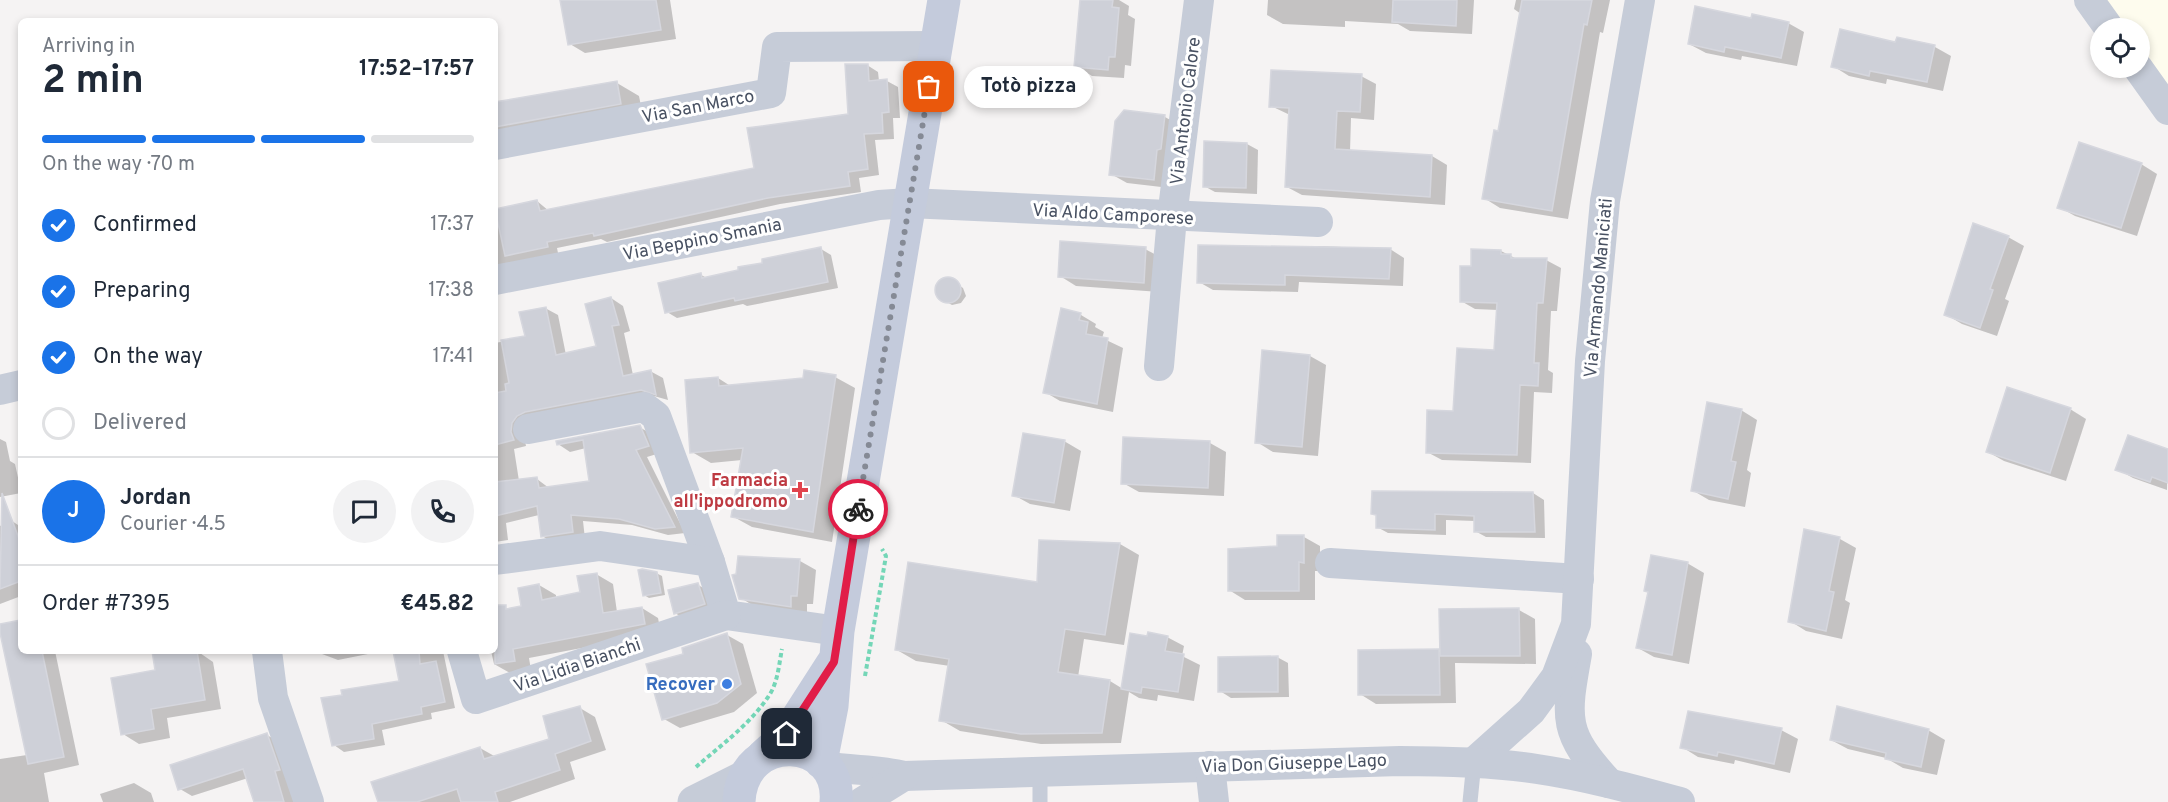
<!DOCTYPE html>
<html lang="en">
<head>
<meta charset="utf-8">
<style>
	:root { --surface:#fff; --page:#f2f2f3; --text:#1f2937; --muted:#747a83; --line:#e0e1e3; --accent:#1a73e8 }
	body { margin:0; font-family:Overpass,sans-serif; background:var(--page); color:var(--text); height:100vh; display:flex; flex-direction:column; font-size:22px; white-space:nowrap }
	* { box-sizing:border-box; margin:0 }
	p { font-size:20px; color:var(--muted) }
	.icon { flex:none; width:33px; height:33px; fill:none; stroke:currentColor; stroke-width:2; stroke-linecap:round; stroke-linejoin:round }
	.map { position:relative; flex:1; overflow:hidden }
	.drawer { position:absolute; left:18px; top:18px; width:480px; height:636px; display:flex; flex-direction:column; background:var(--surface); border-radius:9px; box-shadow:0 3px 9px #0003 }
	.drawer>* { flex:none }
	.buttons { position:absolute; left:2090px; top:18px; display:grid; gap:12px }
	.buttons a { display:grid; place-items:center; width:60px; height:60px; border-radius:50%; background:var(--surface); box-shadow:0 3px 9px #0003; font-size:30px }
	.pin { position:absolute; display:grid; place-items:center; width:51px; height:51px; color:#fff; margin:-26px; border-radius:12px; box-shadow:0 3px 9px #0006 }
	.courier { position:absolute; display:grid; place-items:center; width:60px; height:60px; margin:-30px; border:4px solid #e11d48; border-radius:50%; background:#fff; color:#222; box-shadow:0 2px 8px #0007 }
	.bubble { position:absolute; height:42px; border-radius:21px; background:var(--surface); box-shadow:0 3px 9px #0003; font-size:20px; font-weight:700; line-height:42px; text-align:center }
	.overview em { font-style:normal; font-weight:700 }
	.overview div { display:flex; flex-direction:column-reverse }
	.overview { display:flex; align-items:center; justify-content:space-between; height:102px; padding:0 24px }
	h1 { font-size:39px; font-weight:700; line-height:45px }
	.bar { display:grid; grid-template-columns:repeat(4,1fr); gap:9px 6px; align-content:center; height:72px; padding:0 24px }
	.bar i { height:8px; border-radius:4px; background:var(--line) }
	.bar .on { background:var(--accent) }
	.bar p { grid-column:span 4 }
	.line { display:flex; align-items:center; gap:15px; padding:0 24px; border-top:2px solid var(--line) }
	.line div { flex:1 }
	.round { display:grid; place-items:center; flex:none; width:63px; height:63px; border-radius:32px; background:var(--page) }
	ol { padding:0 24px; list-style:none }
	li { display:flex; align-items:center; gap:18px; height:66px }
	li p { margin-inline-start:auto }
	li .icon { padding:6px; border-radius:50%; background:var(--accent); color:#fff; stroke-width:4 }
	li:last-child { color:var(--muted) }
	li i { width:33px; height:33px; border:3px solid var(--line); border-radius:50% }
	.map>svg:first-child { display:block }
	.commercial { fill:#fefcee }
	.shadow { fill:#0003 }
	.building { fill:#ced0d8; stroke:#d6d7de; stroke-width:1.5 }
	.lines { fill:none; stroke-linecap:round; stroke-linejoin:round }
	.path { stroke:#74d6b7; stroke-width:4; stroke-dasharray:4.5 3; stroke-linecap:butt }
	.service { stroke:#c6ccd8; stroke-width:15 }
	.minor { stroke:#c6ccd8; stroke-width:30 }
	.tertiary { stroke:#c6ccd8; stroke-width:33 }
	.secondary { stroke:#c4cbdc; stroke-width:33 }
	.done { stroke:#858a95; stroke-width:6; stroke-dasharray:0 10.8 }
	.route { stroke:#e11d48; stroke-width:8 }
	.health-dot { fill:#e0444e; stroke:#fff; stroke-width:2 }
	.shop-dot { fill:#3f7fe0; stroke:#fff; stroke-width:2 }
	.labels { text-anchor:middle; stroke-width:6; stroke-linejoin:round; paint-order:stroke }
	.street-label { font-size:18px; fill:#485162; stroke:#fff }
	.health-label { font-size:18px; font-weight:bold; fill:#be3a42; stroke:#fff; text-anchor:end }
	.shop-label { font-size:18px; font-weight:bold; fill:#366cbe; stroke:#fff; text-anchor:end }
</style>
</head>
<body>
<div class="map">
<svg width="2168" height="802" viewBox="0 0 2168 802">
	<rect width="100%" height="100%" fill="#f5f3f3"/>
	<polygon class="commercial" points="2092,0 2168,0 2168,105 2139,65 2139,28 2113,28"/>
	<g class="shadow">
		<polygon points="562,0 670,0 676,39 585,53 570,44"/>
		<polygon points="1081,0 1119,0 1129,6 1128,15 1135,19 1131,66 1125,65 1124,78 1092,76 1076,66"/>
		<polygon points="1268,0 1474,0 1472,34 1410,31 1398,24 1345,21 1345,27 1283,24 1267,15"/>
		<polygon points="1516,0 1610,0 1603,33 1600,32 1568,219 1500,208 1484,198 1499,133 1521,14 1514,9"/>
		<polygon points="1753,20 1788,23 1804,32 1797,66 1742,56 1741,60 1706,53 1689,44"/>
		<polygon points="1898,39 1935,47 1951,56 1943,91 1887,79 1886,84 1849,76 1833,66 1897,44"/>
		<polygon points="867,65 878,72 879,81 887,81 898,87 900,118 893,118 894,139 875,140 879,175 859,178 861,192 780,204 607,242 601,239 557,248 558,253 495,267 495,210 537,201 549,211 756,169 850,116"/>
		<polygon points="1361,76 1376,84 1374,120 1351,118 1350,152 1432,156 1447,165 1445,205 1302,195 1287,187 1290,115 1271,106"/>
		<polygon points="617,83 639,96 643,116 495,154 495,103"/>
		<polygon points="1165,117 1181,126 1170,188 1127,183 1111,174"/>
		<polygon points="1205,143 1247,144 1258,150 1257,194 1215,192 1204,186"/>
		<polygon points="2141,164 2157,174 2137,236 2075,216 2059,207"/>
		<polygon points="2008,237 2024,246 2005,299 2009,301 1997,336 1962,324 1945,314"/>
		<polygon points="1318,246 1390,249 1404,258 1403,286 1299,282 1298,292 1213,290 1199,282 1318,250"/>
		<polygon points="821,249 831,255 838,288 747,306 743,304 677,318 667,312 701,275 707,278"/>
		<polygon points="1145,249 1162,258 1160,292 1076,286 1060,276"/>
		<polygon points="1501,251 1517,259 1546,260 1561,268 1557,311 1551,311 1548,370 1553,373 1552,393 1534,392 1531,463 1442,460 1427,452 1496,351 1498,310 1475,309 1461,301 1472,267"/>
		<polygon points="949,279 963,288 966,296 961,303 952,305 938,297 937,287 940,281"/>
		<polygon points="611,298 623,306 630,331 624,333 633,375 650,371 663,378 668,400 654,396 523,431 526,446 514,449 519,481 537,479 549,488 591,483 586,448 570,452 558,444 639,427 652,434 660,453 647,457 685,533 668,535 632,525 583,521 585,539 554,543 542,536 539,515 506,523 508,540 495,542 495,343 527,337 545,308 558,315 566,355 598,348"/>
		<polygon points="1062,310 1081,315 1096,324 1095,327 1104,332 1102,338 1123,348 1113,412 1060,401 1045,392"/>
		<polygon points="1310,356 1326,365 1318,456 1273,452 1257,442"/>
		<polygon points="835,377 855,388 832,542 752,527 732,516 742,460 711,463 692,452 718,378 732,387"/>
		<polygon points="2070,409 2086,419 2066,481 2004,461 1988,452"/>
		<polygon points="1741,410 1757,420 1747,470 1751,473 1745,507 1709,500 1692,490"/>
		<polygon points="0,439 6,442 10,461 15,464 21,491 21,493 0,497"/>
		<polygon points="1064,441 1081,451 1070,511 1030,504 1014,495"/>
		<polygon points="1210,443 1226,452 1224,496 1139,492 1123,483"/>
		<polygon points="2168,451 2167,490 2133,478 2117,469"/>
		<polygon points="1533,493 1544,500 1545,538 1486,537 1475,531 1475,521 1446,520 1446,535 1388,533 1377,527 1377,516"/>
		<polygon points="12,521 21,527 21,596 0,604 0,526"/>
		<polygon points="1805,530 1840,539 1856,548 1845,600 1850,603 1842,639 1806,631 1790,621"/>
		<polygon points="1304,537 1320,546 1320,571 1315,571 1315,600 1245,600 1229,590 1278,548"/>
		<polygon points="1040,541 1120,544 1139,555 1124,645 1084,639 1078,677 1110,681 1123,689 1148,638 1167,637 1184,646 1182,656 1200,665 1194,701 1158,695 1157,701 1139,698 1129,692 1121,743 1041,744 960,731 941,720 950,666 916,661 897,650 1039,583"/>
		<polygon points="739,557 800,561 816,570 813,604 807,604 807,615 757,608 741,598"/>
		<polygon points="1687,563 1704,573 1689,664 1654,657 1638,648"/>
		<polygon points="656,573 662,576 665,595 649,598 644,595"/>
		<polygon points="596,574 613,584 617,612 642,608 658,618 661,633 529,658 531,670 510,673 494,664 491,651 495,651 495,612 523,607 539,585 556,595 556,598 581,594"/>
		<polygon points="698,585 709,591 715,610 686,620 675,613"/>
		<polygon points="1519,610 1535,619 1536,664 1455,663 1456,703 1376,704 1360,694"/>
		<polygon points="21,621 21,651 55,651 79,765 44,773 49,802 0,802 0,759 27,755 0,626"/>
		<polygon points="727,635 743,644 757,693 734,712 680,728 664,719 685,655"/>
		<polygon points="154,651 197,651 213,662 221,709 167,718 170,738 139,744 123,734 157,671"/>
		<polygon points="314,651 383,651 338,660"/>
		<polygon points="393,651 443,651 455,708 431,713 432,719 382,730 385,745 344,752 334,745 401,682"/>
		<polygon points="1277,657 1288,663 1289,697 1231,698 1220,691"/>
		<polygon points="580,708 595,717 606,750 570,762 575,779 510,802 380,802 480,748 496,757 551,740"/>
		<polygon points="1781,730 1798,739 1790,773 1735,760 1734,764 1698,757 1682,747"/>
		<polygon points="1928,730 1945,740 1937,775 1903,768 1886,758 1848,749 1831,740"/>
		<polygon points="267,735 279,742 294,802 256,802 248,778 192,796 180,789"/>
		<polygon points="134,783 151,793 154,802 103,802 100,794"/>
	</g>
	<g class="building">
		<polygon points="560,0 656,0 661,30 568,45"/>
		<polygon points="1080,0 1113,0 1112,7 1119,8 1115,57 1109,57 1108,70 1074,67"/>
		<polygon points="1393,0 1457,0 1456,26 1392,22"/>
		<polygon points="1522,0 1592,0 1587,25 1584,24 1552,211 1482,199 1494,130 1498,131"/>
		<polygon points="1695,6 1751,18 1752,14 1789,22 1781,58 1725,47 1724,52 1688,44"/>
		<polygon points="1840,29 1895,42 1897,37 1935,45 1927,82 1870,71 1869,76 1831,67"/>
		<polygon points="845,64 868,64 869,81 887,79 889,112 882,113 883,133 864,134 868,169 848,172 850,186 768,198 594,236 593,233 547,242 548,247 505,256 495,209 537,200 540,211 754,168 747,128 848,114"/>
		<polygon points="1271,70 1362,74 1360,112 1337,111 1335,149 1432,155 1430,197 1285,187 1289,108 1269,107"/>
		<polygon points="617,81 621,104 495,127 495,102"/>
		<polygon points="1124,110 1165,115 1161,149 1157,150 1154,180 1109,175 1115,121"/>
		<polygon points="1204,141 1247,143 1246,188 1203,187"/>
		<polygon points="2079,142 2142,163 2121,228 2057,208"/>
		<polygon points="1973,223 2009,236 1990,289 1993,290 1980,328 1944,315"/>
		<polygon points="1060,241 1146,247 1144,283 1058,277"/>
		<polygon points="1198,245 1391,248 1389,279 1285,275 1285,285 1197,283"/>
		<polygon points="821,247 828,282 735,301 734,298 665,313 658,283 701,273 702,278 738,270 738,267 762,263 762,259"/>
		<polygon points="1471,249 1501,250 1501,254 1511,254 1511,258 1547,258 1543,303 1537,303 1534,363 1539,363 1538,386 1520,385 1517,455 1426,453 1427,410 1453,411 1457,348 1494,350 1497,303 1460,302 1460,266 1471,266"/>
		<circle cx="948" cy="290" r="13"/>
		<polygon points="611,297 619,325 612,326 623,376 651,370 656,395 641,390 525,412 517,416 512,423 511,432 514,440 495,445 495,393 506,391 505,384 509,383 501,340 525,336 519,312 546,307 556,355 596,346 585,304"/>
		<polygon points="1061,308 1081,313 1079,320 1088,322 1086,334 1108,338 1097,404 1043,393"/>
		<polygon points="1262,350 1310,355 1302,447 1255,443"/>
		<polygon points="804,370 836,375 813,532 731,517 743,448 690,453 685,380 718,377 719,386 803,378"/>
		<polygon points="2007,387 2071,408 2050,473 1986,452"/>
		<polygon points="1707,402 1742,409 1731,461 1736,462 1728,499 1691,491"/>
		<polygon points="640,425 649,446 636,450 675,527 655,529 619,519 571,515 573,532 541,537 537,506 495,516 495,482 537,477 539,488 589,481 583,440 557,445 556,441"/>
		<polygon points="1023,433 1065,440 1054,503 1012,496"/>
		<polygon points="2128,435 2168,449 2168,483 2152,477 2150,482 2115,470"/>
		<polygon points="1123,437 1210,441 1208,488 1121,484"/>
		<polygon points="1372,491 1533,492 1535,532 1474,532 1474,516 1435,514 1435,530 1376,528 1376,515 1371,514"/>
		<polygon points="2,493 21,544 21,581 0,589"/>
		<polygon points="1804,529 1840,537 1829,591 1834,592 1826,631 1788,622"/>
		<polygon points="1277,535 1304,535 1304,563 1299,562 1299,591 1228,591 1228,549 1277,546"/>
		<polygon points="1039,540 1120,543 1105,635 1065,629 1058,672 1110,680 1102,733 1021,734 939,721 949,659 895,650 908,562 1037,582"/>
		<polygon points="1651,555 1688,562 1672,655 1636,648 1648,592 1644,591"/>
		<polygon points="738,556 800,559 797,596 791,596 791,607 739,599 732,575 736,574"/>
		<polygon points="642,569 657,572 661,593 643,596 638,570"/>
		<polygon points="597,573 603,613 642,607 645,624 513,649 515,661 495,664 495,605 506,605 506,609 521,606 518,588 539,584 542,600 580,592 577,576"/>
		<polygon points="698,583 705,604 674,614 668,590"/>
		<polygon points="1519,608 1520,656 1440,656 1439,609"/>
		<polygon points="21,620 21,651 42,651 64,757 28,764 0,633 0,624"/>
		<polygon points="1148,632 1168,636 1165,651 1184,654 1178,692 1142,687 1141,693 1121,689 1130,633 1147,636"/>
		<polygon points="727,633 741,684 717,703 662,720 646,664 683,654 682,648"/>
		<polygon points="1439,649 1440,695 1358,695 1358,650"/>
		<polygon points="152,651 197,651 205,700 151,709 154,729 121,735 111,678 155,670"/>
		<polygon points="393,651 419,651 420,664 436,661 445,702 421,707 422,714 372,724 374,739 332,746 321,698 342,695 341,690 399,681"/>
		<polygon points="1278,656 1278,692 1218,692 1218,657"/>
		<polygon points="580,706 591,741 555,754 560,770 495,792 498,802 461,802 457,789 417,802 378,802 371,782 480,747 484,759 549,739 543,716"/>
		<polygon points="1837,706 1929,729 1921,767 1885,759 1886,753 1830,740"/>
		<polygon points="1688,711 1782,728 1774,764 1718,752 1717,756 1680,748"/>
		<polygon points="267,733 280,770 275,771 284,802 254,802 243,769 178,790 170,765"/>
	</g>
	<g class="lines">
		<g class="path">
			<polyline points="865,676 886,556 882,549"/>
			<path d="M696 767C721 745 751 724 770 694 778 681 779 664 782 649"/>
		</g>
		<g class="service">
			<polyline points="1040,771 1040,802"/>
			<polyline points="1470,802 1474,762"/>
		</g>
		<g class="minor">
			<polyline points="2089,0 2109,28"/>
			<polyline points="2138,68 2168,110"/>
			<polyline points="495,145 771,93 777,47 936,46"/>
			<polyline points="495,280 879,205 909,203 1318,222"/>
			<polyline points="1159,366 1172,217 1199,0"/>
			<polyline points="0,390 21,385"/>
			<polyline points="528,429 644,407 656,416 710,562"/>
			<polyline points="495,560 600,546 710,562 726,615 838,631"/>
			<polyline points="1330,563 1579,579"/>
			<polyline points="267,651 273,698 309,802"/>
			<polyline points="462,651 476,699 726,615"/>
			<path d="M1577 654C1565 720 1563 733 1609 783"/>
			<polyline points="1474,762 1531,711 1556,677 1576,624 1590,361 1605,201 1640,0"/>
			<path d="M825 766C852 771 878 769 904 776L1400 761C1446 761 1491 762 1537 769 1585 776 1633 789 1680 802"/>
			<polyline points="1210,766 1214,802"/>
			<polyline points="862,802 904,776"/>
		</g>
		<polyline class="tertiary" points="694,802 744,777"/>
		<g class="secondary">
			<polyline points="763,756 787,734 832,664"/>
			<polyline points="821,762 832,706 838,631 944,0"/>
			<path d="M739 802C742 729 842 736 836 802"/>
		</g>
	</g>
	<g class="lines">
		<polyline class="done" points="858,509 929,87"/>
		<polyline class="route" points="787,734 834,662 858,509"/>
	</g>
	<path class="health-dot" d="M797 481h6v6h6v6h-6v6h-6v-6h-6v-6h6z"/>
	<circle class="shop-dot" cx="727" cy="684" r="6"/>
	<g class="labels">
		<g class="street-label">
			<text transform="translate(698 106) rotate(-11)" y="6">Via San Marco</text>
			<text transform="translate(1185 111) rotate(-83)" y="6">Via Antonio Calore</text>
			<text transform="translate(1113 214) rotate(3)" y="6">Via Aldo Camporese</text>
			<text transform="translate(702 239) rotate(-11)" y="6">Via Beppino Smania</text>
			<text transform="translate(1598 288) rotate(-85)" y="6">Via Armando Maniciati</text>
			<text transform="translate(577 665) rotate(-19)" y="6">Via Lidia Bianchi</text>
			<text transform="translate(1294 763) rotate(-2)" y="6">Via Don Giuseppe Lago</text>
		</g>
		<g class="health-label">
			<text x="788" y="486">Farmacia<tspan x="788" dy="21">all'ippodromo</tspan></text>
		</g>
		<g class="shop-label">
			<text x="715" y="690">Recover</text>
		</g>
	</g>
</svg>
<div class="buttons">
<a><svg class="icon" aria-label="locate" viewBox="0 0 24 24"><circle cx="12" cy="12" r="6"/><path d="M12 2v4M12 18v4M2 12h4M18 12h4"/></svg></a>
</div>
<div class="pin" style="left:929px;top:87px;background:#ea580c"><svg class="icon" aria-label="bag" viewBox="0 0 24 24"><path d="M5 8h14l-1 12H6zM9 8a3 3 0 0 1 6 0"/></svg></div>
<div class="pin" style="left:787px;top:734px;background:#1f2937"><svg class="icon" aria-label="home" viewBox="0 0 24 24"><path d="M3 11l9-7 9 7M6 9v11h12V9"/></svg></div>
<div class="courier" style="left:858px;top:509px"><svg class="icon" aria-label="bike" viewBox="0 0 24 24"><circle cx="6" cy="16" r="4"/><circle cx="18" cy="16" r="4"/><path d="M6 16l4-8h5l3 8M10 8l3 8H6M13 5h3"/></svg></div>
<div class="bubble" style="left:964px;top:66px;width:129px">Totò pizza</div>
<section class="drawer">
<div class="overview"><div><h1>2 min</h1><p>Arriving in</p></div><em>17:52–17:57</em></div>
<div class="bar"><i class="on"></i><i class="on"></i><i class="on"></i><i></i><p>On the way · 70 m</p></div>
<ol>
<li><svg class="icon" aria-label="check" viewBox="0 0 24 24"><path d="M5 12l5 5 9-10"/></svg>Confirmed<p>17:37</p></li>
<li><svg class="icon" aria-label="check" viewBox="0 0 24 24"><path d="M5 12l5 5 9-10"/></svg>Preparing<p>17:38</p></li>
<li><svg class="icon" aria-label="check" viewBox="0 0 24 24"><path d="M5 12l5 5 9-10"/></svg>On the way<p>17:41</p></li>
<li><i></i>Delivered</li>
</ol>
<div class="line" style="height:108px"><b class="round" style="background:var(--accent);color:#fff">J</b><div><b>Jordan</b><p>Courier · 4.5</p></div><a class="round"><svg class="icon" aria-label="chat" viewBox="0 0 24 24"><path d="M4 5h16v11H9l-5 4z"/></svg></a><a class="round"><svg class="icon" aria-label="phone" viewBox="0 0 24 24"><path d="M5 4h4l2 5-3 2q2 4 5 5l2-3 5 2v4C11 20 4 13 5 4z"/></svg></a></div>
<div class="line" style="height:78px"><div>Order #7395</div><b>€45.82</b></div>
</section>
</div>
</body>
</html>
